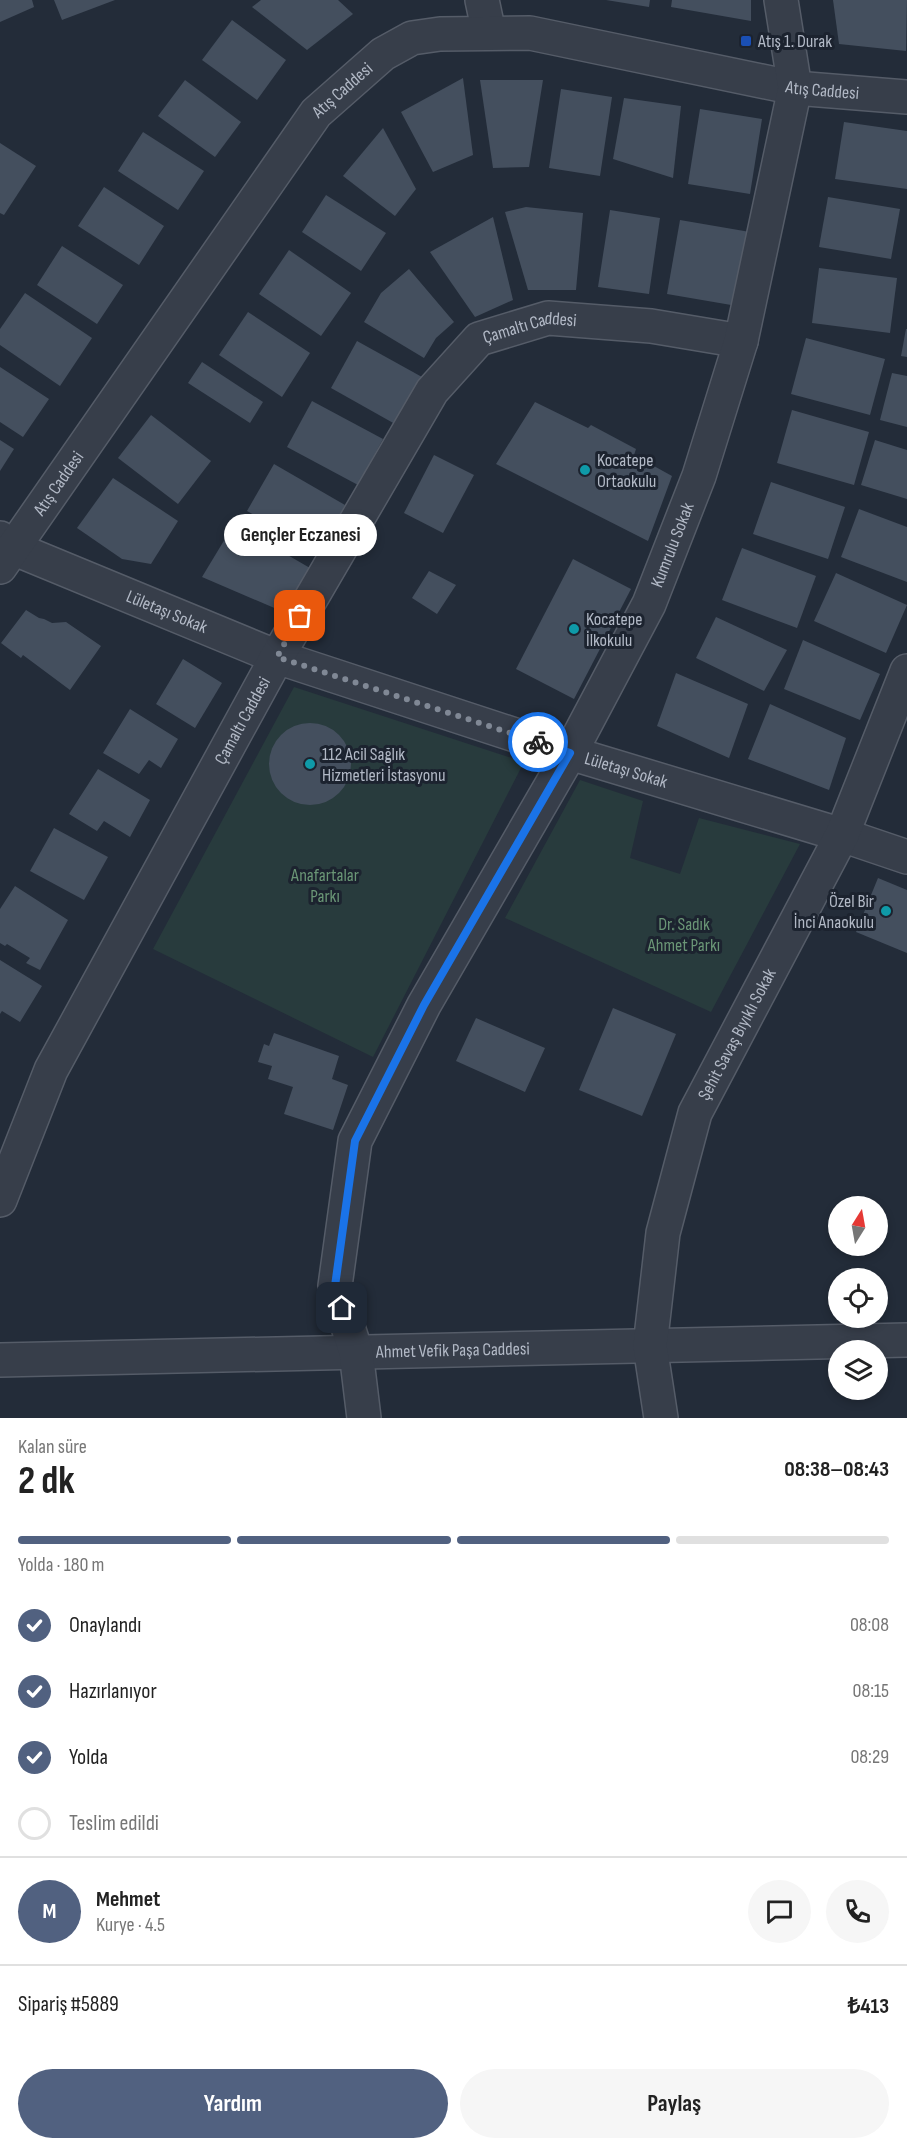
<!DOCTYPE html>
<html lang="tr">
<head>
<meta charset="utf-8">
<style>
	:root { --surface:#fff; --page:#f6f6f6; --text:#222; --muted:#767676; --line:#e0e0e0; --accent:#516180 }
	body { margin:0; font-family:"Sofia Sans Condensed",sans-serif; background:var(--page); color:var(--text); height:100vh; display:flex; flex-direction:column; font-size:22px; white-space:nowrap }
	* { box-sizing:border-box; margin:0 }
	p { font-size:20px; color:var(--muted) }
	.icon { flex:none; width:33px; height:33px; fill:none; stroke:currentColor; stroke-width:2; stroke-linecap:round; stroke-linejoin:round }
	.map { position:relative; height:1418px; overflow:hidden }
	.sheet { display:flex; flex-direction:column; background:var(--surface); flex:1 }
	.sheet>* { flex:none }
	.needle { width:39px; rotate:11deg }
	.fabs { position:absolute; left:828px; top:1196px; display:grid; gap:12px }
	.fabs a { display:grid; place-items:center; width:60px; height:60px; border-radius:50%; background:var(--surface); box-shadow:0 3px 9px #0003; font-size:30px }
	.pin { position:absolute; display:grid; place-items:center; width:51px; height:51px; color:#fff; margin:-26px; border-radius:12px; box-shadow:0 3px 9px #0006 }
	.courier { position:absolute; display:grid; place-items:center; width:60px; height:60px; margin:-30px; border:4px solid #1a73e8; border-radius:50%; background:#fff; color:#222; box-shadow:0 2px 8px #0007 }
	.bubble { position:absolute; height:42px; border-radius:21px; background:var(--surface); box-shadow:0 3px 9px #0003; font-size:20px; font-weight:700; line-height:42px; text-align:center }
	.head em { font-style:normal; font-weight:700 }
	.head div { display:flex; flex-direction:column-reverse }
	.head { display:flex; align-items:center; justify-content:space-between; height:102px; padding:0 18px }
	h1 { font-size:39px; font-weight:700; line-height:45px }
	.bar { display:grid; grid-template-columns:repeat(4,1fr); gap:9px 6px; align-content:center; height:72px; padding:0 18px }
	.bar i { height:8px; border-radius:4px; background:var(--line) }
	.bar .current { background:var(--accent) }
	.bar p { grid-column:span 4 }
	.line { display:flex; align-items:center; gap:15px; padding:0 18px; border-top:2px solid var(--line) }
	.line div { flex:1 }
	.round { display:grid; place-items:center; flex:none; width:63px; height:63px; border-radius:32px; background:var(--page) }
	ol { padding:0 18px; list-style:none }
	li { display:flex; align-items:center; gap:18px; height:66px }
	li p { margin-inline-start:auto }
	li .icon { padding:6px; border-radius:50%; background:var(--accent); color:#fff; stroke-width:4 }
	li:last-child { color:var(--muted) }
	li i { width:33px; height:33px; border:3px solid var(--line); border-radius:50% }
	.button { display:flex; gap:12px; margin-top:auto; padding:12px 18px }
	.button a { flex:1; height:69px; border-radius:36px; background:var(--accent); color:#fff; font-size:24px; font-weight:700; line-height:69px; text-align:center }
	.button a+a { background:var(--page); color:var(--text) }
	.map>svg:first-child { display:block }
	.green { fill:#283b3d }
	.building { fill:#444f5e }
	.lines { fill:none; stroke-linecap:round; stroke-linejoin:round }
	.minor-casing { stroke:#555c68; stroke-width:36 }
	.minor { stroke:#373e4a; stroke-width:33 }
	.done { stroke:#808895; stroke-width:6; stroke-dasharray:0 10.8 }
	.route { stroke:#1a73e8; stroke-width:8 }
	.transit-dot { fill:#1a4fb4; stroke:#1c232f; stroke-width:2 }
	.culture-dot { fill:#0f9aa8; stroke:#1c232f; stroke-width:2 }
	.labels { text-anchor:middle; stroke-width:6; stroke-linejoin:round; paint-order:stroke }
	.poi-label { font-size:18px; fill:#b2b9c6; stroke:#1c232f; text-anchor:start }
	.street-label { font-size:18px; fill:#b2b9c6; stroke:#1c232f }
	.park-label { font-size:18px; fill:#6a9676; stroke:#1c232f }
</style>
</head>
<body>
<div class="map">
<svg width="907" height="1418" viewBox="0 0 907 1418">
	<rect width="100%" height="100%" fill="#232c39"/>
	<g class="green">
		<polygon points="294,687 524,762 373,1057 153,949"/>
		<polygon points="580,780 643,801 630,858 680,874 699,818 800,844 711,1012 505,918"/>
	</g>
	<g class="building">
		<polygon points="0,0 32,0 34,7 0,22"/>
		<polygon points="54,0 115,0 62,20"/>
		<polygon points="261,0 338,0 353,14 307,50 252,7"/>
		<polygon points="606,0 650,0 649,7"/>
		<polygon points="672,0 751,0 751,21 671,7"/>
		<polygon points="833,0 907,0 906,51 839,44"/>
		<polygon points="232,20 286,60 257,100 202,60"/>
		<polygon points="463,78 473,155 433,172 401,112"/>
		<polygon points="185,80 241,122 215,157 158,116"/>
		<polygon points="480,80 543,80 529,167 493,168"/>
		<polygon points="561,89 612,97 600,176 549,168"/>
		<polygon points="624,98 681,106 673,178 613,159"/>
		<polygon points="700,109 762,119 750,194 688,184"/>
		<polygon points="844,122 907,131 907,189 835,179"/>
		<polygon points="383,128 416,189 395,216 343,176"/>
		<polygon points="143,132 204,171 178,210 118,171"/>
		<polygon points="0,143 36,166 4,215 0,213"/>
		<polygon points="104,187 164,226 139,265 78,226"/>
		<polygon points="326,195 386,233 361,271 302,232"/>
		<polygon points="828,197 900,209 891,259 819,247"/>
		<polygon points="526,207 583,213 576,290 528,290 505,212"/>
		<polygon points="610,210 660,218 649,294 598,287"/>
		<polygon points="493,217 513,300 475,317 430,252"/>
		<polygon points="680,220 750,232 737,306 667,294"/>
		<polygon points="62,246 123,285 97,324 37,285"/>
		<polygon points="289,250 351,293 321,336 259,294"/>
		<polygon points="819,268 897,278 890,333 812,323"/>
		<polygon points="409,269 454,322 436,338 424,358 364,322 381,293"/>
		<polygon points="25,293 92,338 60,386 0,345 0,329"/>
		<polygon points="248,312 310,353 282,397 219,355"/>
		<polygon points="906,329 907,329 907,357 901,356"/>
		<polygon points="806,338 885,359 870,415 791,394"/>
		<polygon points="357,341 422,377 395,424 331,388"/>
		<polygon points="202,362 263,402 250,423 188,383"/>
		<polygon points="0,367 49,399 23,437 0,422"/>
		<polygon points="892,373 907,376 907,427 880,420"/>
		<polygon points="312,401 383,439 358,485 287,447"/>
		<polygon points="535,402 588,428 591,425 636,449 634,455 672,476 648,541 496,464"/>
		<polygon points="792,410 869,432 854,485 777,463"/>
		<polygon points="151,415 211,461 178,504 118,458"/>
		<polygon points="0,440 14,449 0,471"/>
		<polygon points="875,440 907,450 907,499 861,485"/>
		<polygon points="434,455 474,475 443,533 404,513"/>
		<polygon points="274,464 345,505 320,551 247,511"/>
		<polygon points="113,478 178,521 151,564 122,559 77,528"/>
		<polygon points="771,482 845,507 828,559 753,534"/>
		<polygon points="859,509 907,527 907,582 841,557"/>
		<polygon points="234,524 310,568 286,613 202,577"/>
		<polygon points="742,548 816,576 797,628 722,600"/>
		<polygon points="573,559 631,589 574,699 516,669"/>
		<polygon points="429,571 456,585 437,614 412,598"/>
		<polygon points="836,573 907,605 886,653 814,621"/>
		<polygon points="26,610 39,618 44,619 52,623 66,622 101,646 70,690 23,655 21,658 1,643"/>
		<polygon points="716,617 787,650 764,691 696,658"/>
		<polygon points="803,640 880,674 860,720 784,689"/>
		<polygon points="183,659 222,683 195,728 156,704"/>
		<polygon points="676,673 748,704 729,758 657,726"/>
		<polygon points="770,704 846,738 829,790 748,759"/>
		<polygon points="130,709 178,739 161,768 149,760 139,774 103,753"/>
		<circle cx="310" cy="764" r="41"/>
		<polygon points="98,769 150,800 130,837 104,821 97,831 69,814"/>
		<polygon points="54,828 108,857 84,900 30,871"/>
		<polygon points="878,878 907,890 907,953 856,932"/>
		<polygon points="15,886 68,920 40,970 26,963 30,958 7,944 5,946 0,943 0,909"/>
		<polygon points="0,960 42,986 20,1022 2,1011 0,1014"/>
		<polygon points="613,1008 676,1034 642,1116 579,1090"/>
		<polygon points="476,1018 545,1048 525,1092 456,1061"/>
		<polygon points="274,1033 339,1056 332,1079 348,1085 333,1130 284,1114 293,1087 268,1079 272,1066 258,1062 264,1044 269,1046"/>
	</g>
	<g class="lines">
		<defs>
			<g id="minor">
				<polyline points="482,0 489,33"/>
				<path id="s1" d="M0 538 13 548 277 657 570 753 842 835 907 857"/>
				<path id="s2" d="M0 567 316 113 383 54 412 38 440 34 530 33 795 88 907 97"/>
				<path id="s3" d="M0 1200 51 1070 277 657 432 391 479 339 548 318 651 326 741 341"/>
				<path id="s4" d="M0 1360 907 1340"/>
				<path id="s5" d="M364 1418 356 1352 335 1286 355 1141 424 1005 570 753 649 604 699 476 741 341 795 88 781 0"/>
				<path id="s6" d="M661 1418 650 1346 663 1233 695 1113 842 835 907 671"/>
			</g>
		</defs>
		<use href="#minor" class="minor-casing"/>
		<use href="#minor" class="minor"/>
	</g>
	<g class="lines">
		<polyline class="done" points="300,616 277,657 538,742"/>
		<polyline class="route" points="342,1308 335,1286 355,1141 424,1005 570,753 538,742"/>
	</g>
	<rect class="transit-dot" x="740" y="35" width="12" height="12" rx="3"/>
	<g class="culture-dot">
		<circle cx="585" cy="470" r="6"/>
		<circle cx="574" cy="629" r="6"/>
		<circle cx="310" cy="764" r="6"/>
		<circle cx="886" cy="911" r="6"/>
	</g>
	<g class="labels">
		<g class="poi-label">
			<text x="758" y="47">Atış 1. Durak</text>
			<text x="597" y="466">Kocatepe<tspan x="597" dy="21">Ortaokulu</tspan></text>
			<text x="586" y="625">Kocatepe<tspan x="586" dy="21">İlkokulu</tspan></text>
			<text x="322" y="760">112 Acil Sağlık<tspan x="322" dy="21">Hizmetleri İstasyonu</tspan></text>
			<text x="874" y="907" text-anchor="end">Özel Bir<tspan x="874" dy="21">İnci Anaokulu</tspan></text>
		</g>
		<g class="street-label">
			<text dy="6" stroke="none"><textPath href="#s2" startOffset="1092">Atış Caddesi</textPath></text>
			<text dy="6" stroke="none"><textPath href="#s2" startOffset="588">Atış Caddesi</textPath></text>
			<text dy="6" stroke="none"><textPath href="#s3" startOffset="1041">Çamaltı Caddesi</textPath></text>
			<text dy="6" stroke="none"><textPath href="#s2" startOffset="102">Atış Caddesi</textPath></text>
			<text dy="6" stroke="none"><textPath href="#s5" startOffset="958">Kumrulu Sokak</textPath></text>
			<text dy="6" stroke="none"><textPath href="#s1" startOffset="183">Lületaşı Sokak</textPath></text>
			<text dy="6" stroke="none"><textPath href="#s3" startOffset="538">Çamaltı Caddesi</textPath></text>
			<text dy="6" stroke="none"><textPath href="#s1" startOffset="669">Lületaşı Sokak</textPath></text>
			<text dy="6" stroke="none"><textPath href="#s6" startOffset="400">Şehit Savaş Bıyıklı Sokak</textPath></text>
			<text dy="6" stroke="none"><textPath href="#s4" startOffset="453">Ahmet Vefik Paşa Caddesi</textPath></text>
		</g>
		<g class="park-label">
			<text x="325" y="881">Anafartalar<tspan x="325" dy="21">Parkı</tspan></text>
			<text x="684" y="930">Dr. Sadık<tspan x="684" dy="21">Ahmet Parkı</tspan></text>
		</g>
	</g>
</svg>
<div class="fabs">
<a><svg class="needle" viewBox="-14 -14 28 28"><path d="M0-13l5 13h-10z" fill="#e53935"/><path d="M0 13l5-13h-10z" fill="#767676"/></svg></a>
<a><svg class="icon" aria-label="locate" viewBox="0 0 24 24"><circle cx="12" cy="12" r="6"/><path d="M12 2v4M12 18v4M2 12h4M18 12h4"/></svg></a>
<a><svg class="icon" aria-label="layers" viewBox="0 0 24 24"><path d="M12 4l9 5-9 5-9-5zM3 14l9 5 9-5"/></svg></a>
</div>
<div class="pin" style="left:300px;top:616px;background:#ea580c"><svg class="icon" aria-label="bag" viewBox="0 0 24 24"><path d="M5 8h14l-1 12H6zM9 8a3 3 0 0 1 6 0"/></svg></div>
<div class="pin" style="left:342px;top:1308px;background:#1f2937"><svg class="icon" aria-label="home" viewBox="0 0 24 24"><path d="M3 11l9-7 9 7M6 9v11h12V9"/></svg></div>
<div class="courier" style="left:538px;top:742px"><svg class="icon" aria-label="bike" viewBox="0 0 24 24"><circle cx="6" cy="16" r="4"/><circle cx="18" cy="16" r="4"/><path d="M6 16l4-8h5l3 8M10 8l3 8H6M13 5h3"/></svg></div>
<div class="bubble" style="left:224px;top:514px;width:153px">Gençler Eczanesi</div>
</div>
<section class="sheet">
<div class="head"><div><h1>2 dk</h1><p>Kalan süre</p></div><em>08:38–08:43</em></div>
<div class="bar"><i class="current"></i><i class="current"></i><i class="current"></i><i></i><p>Yolda · 180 m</p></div>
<ol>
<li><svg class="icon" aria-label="check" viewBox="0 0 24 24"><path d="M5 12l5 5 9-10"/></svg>Onaylandı<p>08:08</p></li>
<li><svg class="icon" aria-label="check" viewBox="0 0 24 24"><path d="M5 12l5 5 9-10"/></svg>Hazırlanıyor<p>08:15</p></li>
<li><svg class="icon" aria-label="check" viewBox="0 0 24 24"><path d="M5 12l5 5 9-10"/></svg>Yolda<p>08:29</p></li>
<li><i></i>Teslim edildi</li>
</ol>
<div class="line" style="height:108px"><b class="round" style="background:var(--accent);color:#fff">M</b><div><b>Mehmet</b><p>Kurye · 4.5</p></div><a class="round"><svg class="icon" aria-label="chat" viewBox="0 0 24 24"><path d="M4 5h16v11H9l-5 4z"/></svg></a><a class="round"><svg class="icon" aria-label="phone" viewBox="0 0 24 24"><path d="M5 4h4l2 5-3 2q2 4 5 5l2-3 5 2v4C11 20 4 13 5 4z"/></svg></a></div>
<div class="line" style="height:78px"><div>Sipariş #5889</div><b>₺413</b></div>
<div class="button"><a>Yardım</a><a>Paylaş</a></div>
</section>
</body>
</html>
